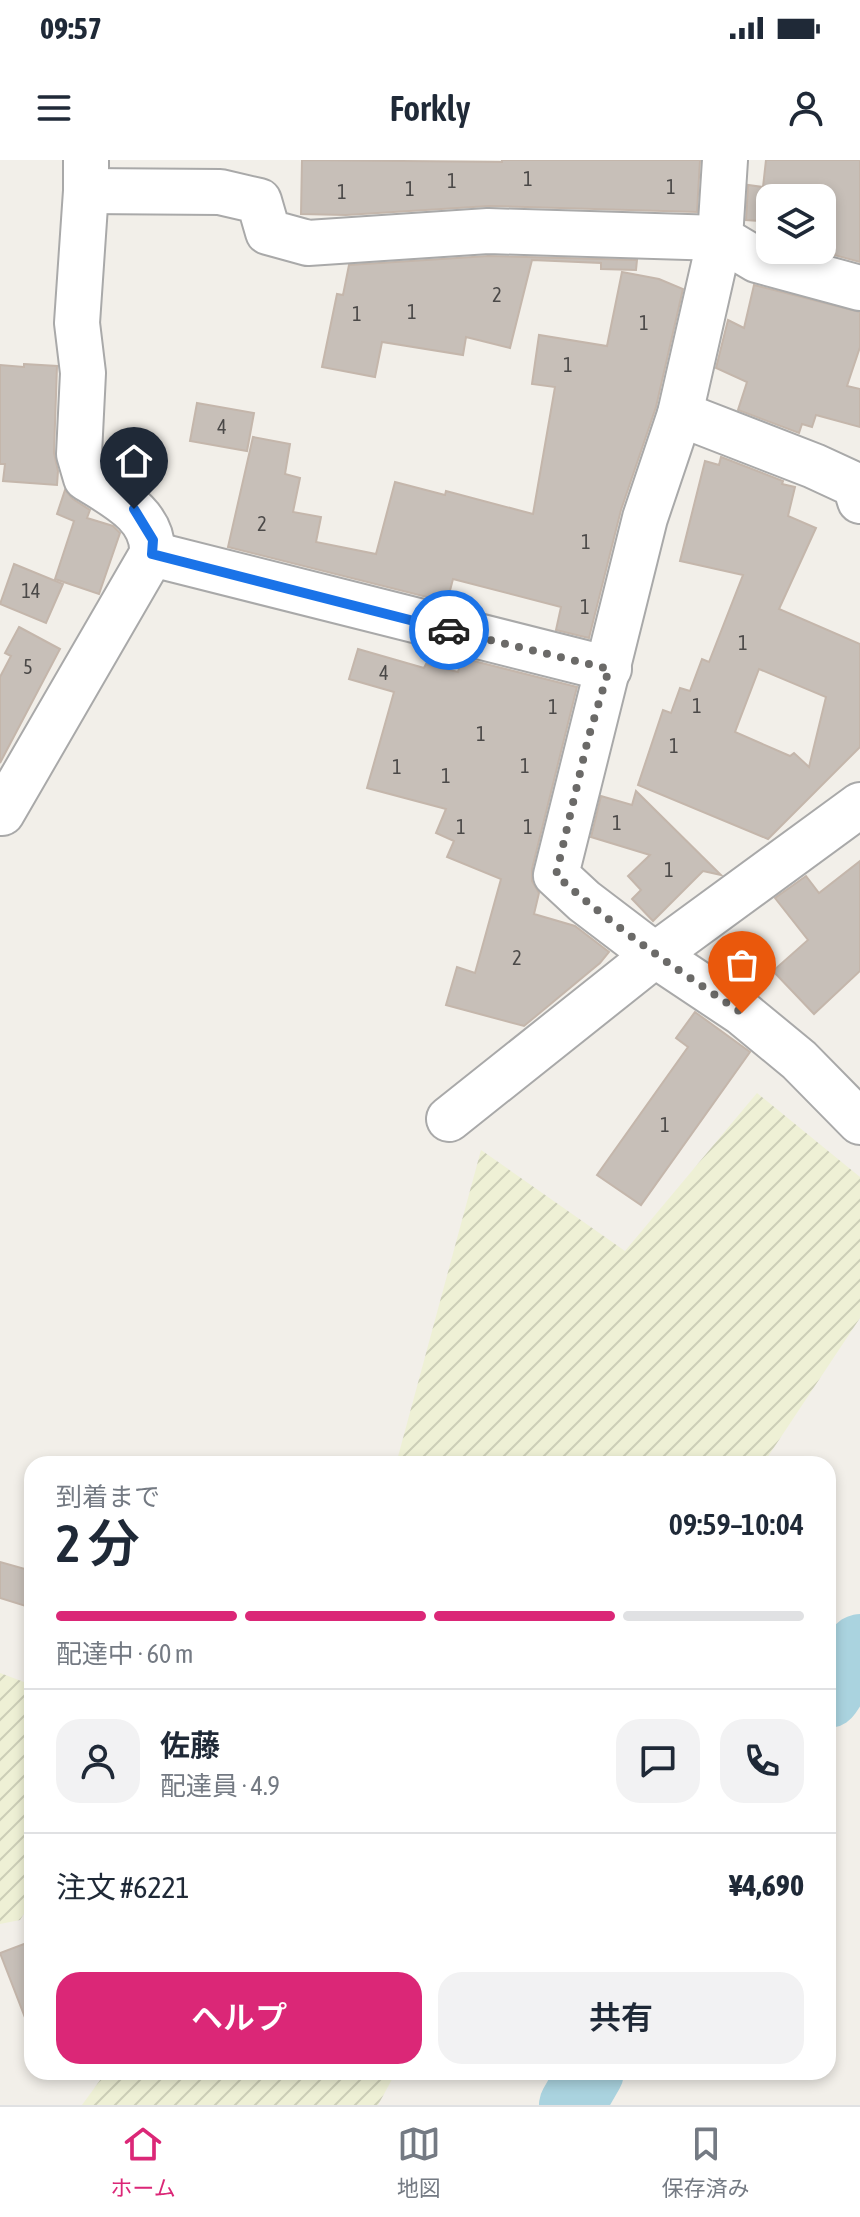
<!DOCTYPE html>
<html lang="ja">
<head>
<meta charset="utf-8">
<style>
	:root { --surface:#fff; --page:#f2f2f3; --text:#1f2937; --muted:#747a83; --line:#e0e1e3; --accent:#db2777 }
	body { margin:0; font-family:"Asap Condensed","Noto Sans JP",sans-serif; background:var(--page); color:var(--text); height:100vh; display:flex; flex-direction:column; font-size:30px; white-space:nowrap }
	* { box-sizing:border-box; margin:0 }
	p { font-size:26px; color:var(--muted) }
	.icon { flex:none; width:44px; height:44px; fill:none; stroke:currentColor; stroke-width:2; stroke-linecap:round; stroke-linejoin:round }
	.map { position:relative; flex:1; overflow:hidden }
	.drawer { position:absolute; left:24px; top:1296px; width:812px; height:624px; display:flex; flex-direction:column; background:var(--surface); border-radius:24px; box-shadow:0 4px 12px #0003 }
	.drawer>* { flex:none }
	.tools { position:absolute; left:756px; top:24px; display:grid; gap:16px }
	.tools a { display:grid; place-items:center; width:80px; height:80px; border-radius:16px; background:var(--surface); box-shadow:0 4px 12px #0003; font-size:40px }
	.pin { position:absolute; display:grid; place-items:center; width:68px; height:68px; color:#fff; margin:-82px -34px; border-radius:50% 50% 50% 0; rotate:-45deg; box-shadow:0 0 8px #0007 }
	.pin .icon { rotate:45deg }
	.courier { position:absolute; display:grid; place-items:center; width:80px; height:80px; margin:-40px; border:6px solid #1a73e8; border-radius:50%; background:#fff; color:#222; box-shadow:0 2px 10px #0007 }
	.summary em { font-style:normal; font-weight:600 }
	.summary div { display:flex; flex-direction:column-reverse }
	.summary { display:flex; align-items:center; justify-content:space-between; height:136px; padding:0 32px }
	h1 { font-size:52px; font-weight:600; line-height:60px }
	.bar { display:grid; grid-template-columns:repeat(4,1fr); gap:12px 8px; align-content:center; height:96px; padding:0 32px }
	.bar i { height:10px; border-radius:6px; background:var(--line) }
	.bar .selected { background:var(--accent) }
	.bar p { grid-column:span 4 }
	.line { display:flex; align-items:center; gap:20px; padding:0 32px; border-top:2px solid var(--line) }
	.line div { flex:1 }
	.round { display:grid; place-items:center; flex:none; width:84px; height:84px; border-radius:24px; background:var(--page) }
	.cta { display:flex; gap:16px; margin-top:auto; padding:16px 32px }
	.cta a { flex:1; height:92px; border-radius:24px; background:var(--accent); color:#fff; font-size:32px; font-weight:600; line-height:92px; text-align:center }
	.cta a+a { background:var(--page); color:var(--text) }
	.status { display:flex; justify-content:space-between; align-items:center; height:56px; padding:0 40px; background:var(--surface); direction:ltr }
	.status svg { height:22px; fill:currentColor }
	header { display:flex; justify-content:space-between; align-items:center; height:104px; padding:0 32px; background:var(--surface); font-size:36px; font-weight:600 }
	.tabs { display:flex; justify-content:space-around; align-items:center; height:112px; border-top:2px solid var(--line); background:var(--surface); font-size:22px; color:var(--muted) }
	.tabs a { display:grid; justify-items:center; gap:4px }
	.tabs .selected { color:var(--accent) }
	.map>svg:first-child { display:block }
	.farmland { fill:url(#farmland-furrows) }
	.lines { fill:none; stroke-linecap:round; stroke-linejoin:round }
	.river { stroke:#aad3df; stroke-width:66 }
	.building { fill:#c7bfb8; stroke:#c4b6ab; stroke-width:2; fill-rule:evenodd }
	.minor-casing { stroke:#a9a9a9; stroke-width:48 }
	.minor { stroke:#fff; stroke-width:44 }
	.done { stroke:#6b6a68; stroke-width:8; stroke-dasharray:0 14.4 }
	.route { stroke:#1a73e8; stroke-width:10 }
	.labels { text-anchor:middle; stroke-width:7; stroke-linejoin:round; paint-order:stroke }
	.number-label { font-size:20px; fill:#4b4948 }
</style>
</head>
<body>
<div class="status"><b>09:57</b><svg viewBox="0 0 49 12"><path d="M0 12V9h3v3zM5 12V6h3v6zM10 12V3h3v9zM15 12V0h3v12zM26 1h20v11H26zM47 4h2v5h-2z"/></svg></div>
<header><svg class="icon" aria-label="menu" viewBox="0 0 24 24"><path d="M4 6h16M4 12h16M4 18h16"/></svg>Forkly<svg class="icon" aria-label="person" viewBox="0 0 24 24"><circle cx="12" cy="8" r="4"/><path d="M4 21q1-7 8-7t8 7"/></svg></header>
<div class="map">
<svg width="860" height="1945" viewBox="0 0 860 1945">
	<defs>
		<pattern id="farmland-furrows" width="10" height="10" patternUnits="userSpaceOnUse" patternTransform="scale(2)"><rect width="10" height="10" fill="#eef0d5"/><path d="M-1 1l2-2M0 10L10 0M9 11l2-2" fill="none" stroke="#ccceb7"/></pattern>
	</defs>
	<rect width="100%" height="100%" fill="#f2efe9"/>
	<g class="farmland">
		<polygon points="757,933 860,1017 860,1158 763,1304 396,1304 481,990 625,1091"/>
		<polygon points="0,1513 32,1525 32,1741 20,1760 0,1764"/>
		<polygon points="106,1912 396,1912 378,1945 82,1945"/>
	</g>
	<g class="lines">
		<g class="river">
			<polyline points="828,1535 860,1487"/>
			<polyline points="572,1945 591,1912"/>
		</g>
	</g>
	<g class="building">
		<polygon points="302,0 502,2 502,0 700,0 697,52 489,46 346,55 301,54"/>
		<polygon points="766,0 860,0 860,102 816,90 822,90 822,38 770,38 770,78 757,71 760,61 746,60 748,25 763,27"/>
		<polygon points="488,96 637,100 636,110 601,109 601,103 532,100 510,188 466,177 463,195 382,182 375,217 322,207 337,134 343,135 349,105"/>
		<polygon points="622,112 659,119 683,129 656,247 621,350 589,478 556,470 561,447 453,419 447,442 228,387 253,277 290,284 285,314 300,318 293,352 321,357 316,382 376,394 395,322 445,335 446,331 533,354 555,227 532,224 539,175 607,186"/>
		<polygon points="754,125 860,152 860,187 847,226 860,229 860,267 816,255 812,267 802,264 799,273 738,250 747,222 716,208 728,160 744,168"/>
		<polygon points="24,204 57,206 54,293 58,311 57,325 3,321 5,304 0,304 0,205 24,207"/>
		<polygon points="197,243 254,253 247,291 190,281"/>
		<path d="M721 297 783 321 782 324 795 327 788 356 816 368 779 449 860 484V587L768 679 638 625 663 550 671 553 680 528 690 531 702 499 709 502 743 415 680 401 705 301 719 305ZM759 509 826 537 809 607 794 593 790 596 735 572Z"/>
		<polygon points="65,330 73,339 90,350 87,358 113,366 120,373 99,434 55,419 74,361 57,354"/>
		<polygon points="14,404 63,424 46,463 0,444"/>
		<polygon points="19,467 60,489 0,603 0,517 11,496 5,493"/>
		<polygon points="358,489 424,508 426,504 458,512 462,498 577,527 532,709 532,721 539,733 534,754 575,766 609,792 600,803 524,866 446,845 457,807 475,813 501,719 447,697 454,681 436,673 446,649 367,628 394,532 349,519"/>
		<polygon points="636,631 721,715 703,711 653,761 632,739 641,730 628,716 650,695 591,677 601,636 632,645"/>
		<polygon points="860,701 860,811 814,854 773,811 808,780 775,738 806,716 819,733"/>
		<polygon points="695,852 750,892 641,1045 597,1015 688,887 676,878"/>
		<polygon points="0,1402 32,1411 32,1448 0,1438"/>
		<polygon points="32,1781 32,1872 31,1873 0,1793"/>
	</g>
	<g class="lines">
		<defs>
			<g id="minor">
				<polyline points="725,0 720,78 680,254 645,358 556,715 584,741 655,795 742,853 799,900 860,962"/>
				<polyline points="86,31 220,32 259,41 268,72 308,83 488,71 720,78 757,100 860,128"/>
				<polyline points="680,254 814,306 855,325 860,341"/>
				<polyline points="152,394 609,509"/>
				<path d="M2 653 152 394C155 355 114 336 86 318L79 294 83 213 77 163 86 31V0"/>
				<polyline points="449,959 655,795 860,645"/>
			</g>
		</defs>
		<use href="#minor" class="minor-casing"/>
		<use href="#minor" class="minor"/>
	</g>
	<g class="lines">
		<path class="done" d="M449 470 609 509 588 579 556 715C613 767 678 810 742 853"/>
		<polyline class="route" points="134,349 153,380 152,394 449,470"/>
	</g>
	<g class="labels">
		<g class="number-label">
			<text x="528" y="26">1</text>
			<text x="452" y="28">1</text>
			<text x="671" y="34">1</text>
			<text x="410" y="36">1</text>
			<text x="342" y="39">1</text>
			<text x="497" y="142">2</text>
			<text x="412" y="159">1</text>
			<text x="357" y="161">1</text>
			<text x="644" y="170">1</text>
			<text x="568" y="212">1</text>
			<text x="222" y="274">4</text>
			<text x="262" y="371">2</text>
			<text x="586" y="389">1</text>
			<text x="31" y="438">14</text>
			<text x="585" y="454">1</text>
			<text x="743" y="490">1</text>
			<text x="28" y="514">5</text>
			<text x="384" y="520">4</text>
			<text x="697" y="553">1</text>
			<text x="553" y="554">1</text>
			<text x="481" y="581">1</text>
			<text x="674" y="593">1</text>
			<text x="525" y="613">1</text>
			<text x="397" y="614">1</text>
			<text x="446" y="623">1</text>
			<text x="617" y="670">1</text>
			<text x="461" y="674">1</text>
			<text x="528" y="674">1</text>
			<text x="669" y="717">1</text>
			<text x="517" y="805">2</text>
			<text x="665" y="972">1</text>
		</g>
	</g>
</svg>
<div class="tools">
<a><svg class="icon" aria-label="layers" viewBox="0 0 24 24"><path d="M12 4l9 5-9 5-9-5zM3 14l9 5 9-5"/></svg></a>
</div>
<div class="pin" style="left:742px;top:853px;background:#ea580c"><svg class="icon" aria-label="bag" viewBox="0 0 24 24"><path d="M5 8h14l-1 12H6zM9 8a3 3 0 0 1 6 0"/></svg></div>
<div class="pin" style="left:134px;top:349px;background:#1f2937"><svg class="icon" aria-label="home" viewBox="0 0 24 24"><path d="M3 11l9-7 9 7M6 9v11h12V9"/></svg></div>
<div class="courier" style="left:449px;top:470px"><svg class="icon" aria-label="car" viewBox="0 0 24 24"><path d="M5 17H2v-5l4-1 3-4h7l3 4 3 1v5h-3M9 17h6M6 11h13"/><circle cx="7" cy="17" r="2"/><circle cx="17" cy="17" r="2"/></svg></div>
<section class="drawer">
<div class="summary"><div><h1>2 分</h1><p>到着まで</p></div><em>09:59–10:04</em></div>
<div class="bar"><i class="selected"></i><i class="selected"></i><i class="selected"></i><i></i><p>配達中 · 60 m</p></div>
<div class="line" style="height:144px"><a class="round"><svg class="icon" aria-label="person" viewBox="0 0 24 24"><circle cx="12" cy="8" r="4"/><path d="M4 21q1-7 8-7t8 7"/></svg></a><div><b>佐藤</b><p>配達員 · 4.9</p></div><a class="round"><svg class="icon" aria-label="chat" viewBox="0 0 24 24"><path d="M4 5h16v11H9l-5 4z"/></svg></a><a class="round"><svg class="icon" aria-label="phone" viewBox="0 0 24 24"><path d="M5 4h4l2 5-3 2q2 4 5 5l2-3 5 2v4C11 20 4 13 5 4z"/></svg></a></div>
<div class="line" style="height:104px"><div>注文 #6221</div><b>¥4,690</b></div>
<div class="cta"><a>ヘルプ</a><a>共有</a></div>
</section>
</div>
<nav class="tabs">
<a class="selected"><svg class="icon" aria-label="home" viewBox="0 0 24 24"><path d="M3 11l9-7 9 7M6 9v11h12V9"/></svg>ホーム</a>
<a><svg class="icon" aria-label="map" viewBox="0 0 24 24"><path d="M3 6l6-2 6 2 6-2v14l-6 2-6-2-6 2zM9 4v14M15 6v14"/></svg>地図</a>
<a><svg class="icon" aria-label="saved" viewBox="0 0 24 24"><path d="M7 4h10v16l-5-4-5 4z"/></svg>保存済み</a>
</nav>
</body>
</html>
